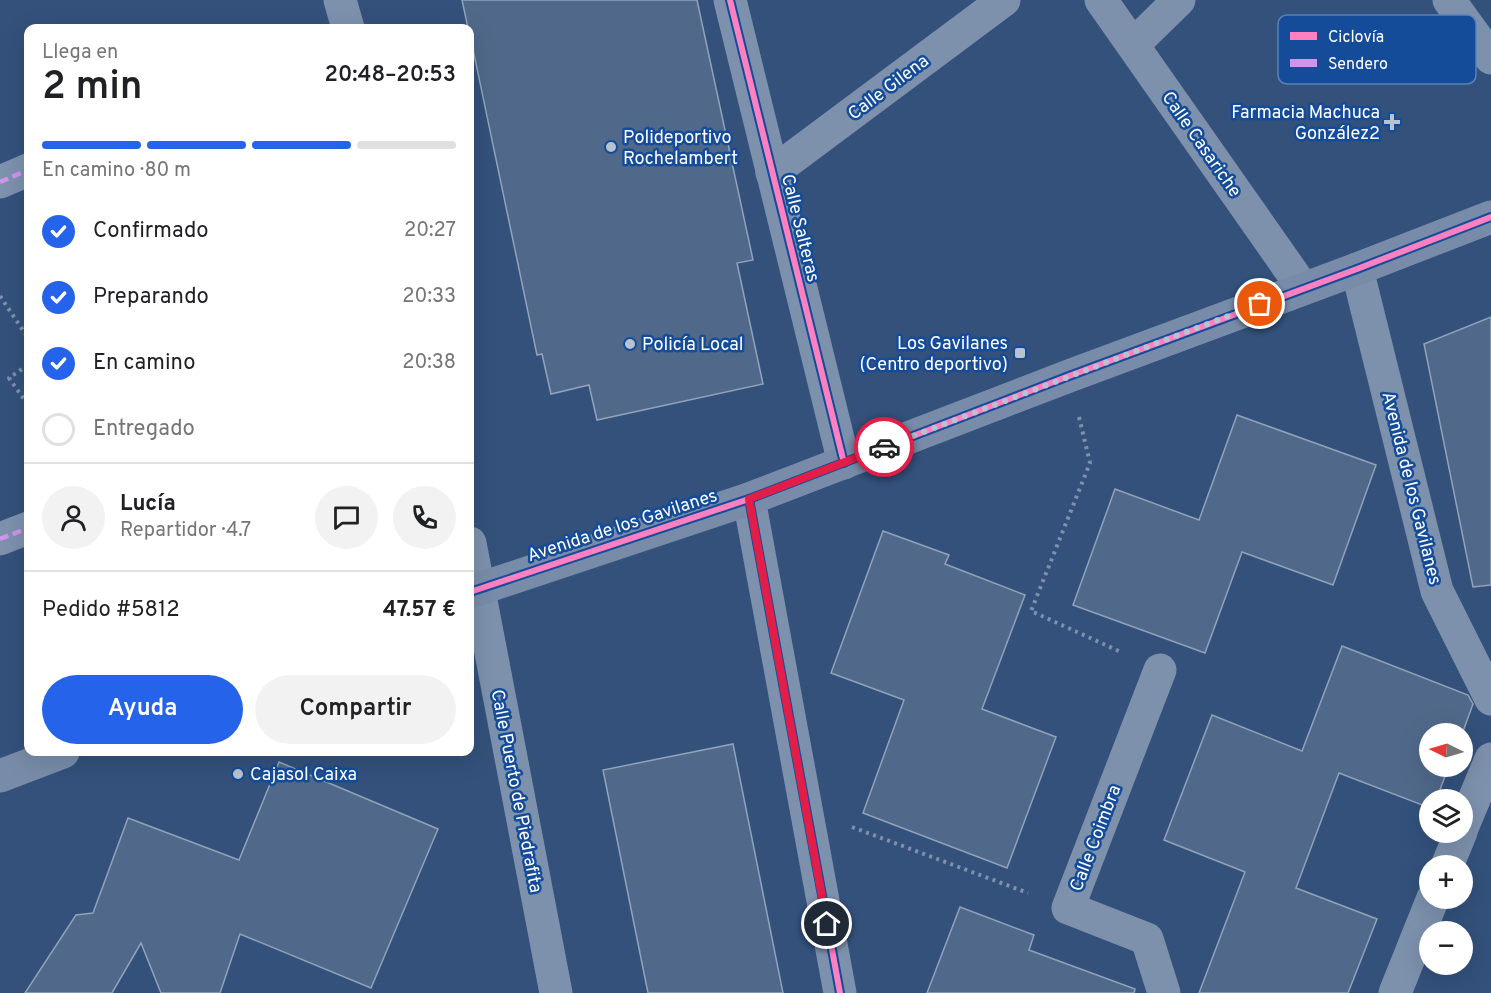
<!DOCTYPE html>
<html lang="es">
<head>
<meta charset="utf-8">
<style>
	:root { --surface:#fff; --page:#f2f2f2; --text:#202124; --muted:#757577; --line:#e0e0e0; --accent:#2563eb }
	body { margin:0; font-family:Overpass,sans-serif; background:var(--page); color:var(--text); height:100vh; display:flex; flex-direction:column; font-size:22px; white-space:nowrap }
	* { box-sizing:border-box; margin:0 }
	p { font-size:20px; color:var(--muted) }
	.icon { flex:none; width:33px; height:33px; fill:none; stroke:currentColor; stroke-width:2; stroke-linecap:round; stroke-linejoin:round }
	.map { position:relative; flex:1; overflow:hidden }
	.panel { position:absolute; left:24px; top:24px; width:450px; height:732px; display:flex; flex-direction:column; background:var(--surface); border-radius:12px; box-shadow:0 6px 24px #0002 }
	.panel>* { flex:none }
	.needle { width:39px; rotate:275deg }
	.tools { position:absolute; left:1419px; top:723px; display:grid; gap:12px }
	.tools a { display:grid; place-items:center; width:54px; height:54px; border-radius:50%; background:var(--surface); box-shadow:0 6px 24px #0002; font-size:30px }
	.pin { position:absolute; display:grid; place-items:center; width:51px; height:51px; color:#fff; margin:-26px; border:3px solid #fff; border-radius:50%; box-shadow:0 2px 6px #0007 }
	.courier { position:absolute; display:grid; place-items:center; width:60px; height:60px; margin:-30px; border:4px solid #e11d48; border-radius:50%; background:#fff; color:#222; box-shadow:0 2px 8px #0007 }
	.headline em { font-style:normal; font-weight:600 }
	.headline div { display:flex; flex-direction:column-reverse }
	.headline { display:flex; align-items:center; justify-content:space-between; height:102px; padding:0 18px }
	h1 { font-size:39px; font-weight:600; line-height:45px }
	.bar { display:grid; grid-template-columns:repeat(4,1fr); gap:9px 6px; align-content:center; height:72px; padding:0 18px }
	.bar i { height:8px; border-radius:4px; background:var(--line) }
	.bar .selected { background:var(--accent) }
	.bar p { grid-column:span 4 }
	.line { display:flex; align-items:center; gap:15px; padding:0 18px; border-top:2px solid var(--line) }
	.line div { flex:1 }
	.round { display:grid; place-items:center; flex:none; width:63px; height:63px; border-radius:32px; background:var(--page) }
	ol { padding:0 18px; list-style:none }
	li { display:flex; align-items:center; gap:18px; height:66px }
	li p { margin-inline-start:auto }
	li .icon { padding:6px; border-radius:50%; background:var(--accent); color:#fff; stroke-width:4 }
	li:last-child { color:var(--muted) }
	li i { width:33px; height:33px; border:3px solid var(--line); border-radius:50% }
	.primary-button { display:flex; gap:12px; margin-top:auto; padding:12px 18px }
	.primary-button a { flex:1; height:69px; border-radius:36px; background:var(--accent); color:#fff; font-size:24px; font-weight:600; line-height:69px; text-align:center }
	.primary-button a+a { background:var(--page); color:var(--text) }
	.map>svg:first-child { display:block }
	.building { fill:#50698a; stroke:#91a2ba; stroke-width:1.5 }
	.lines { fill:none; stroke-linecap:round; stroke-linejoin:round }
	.path { stroke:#7d91ad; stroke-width:4; stroke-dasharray:3 4.5; stroke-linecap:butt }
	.street { stroke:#7d91ad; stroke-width:33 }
	.secondary { stroke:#788ca9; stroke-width:33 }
	.quiet { stroke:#d193ec; stroke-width:4.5; stroke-dasharray:9 4.5; stroke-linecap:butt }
	.cycleway-casing { stroke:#144c9a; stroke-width:10 }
	.cycleway { stroke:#ff80c0; stroke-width:6 }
	.done { stroke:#b8c2d1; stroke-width:6; stroke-dasharray:0 10.8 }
	.route { stroke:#e11d48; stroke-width:8 }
	.poi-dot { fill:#b8c2d1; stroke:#144c9a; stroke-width:2 }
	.labels { text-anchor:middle; stroke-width:5; stroke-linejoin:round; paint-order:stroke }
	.street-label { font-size:18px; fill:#fff; stroke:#144c9a }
	.poi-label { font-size:18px; fill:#fff; stroke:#144c9a; text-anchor:start }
	.key { fill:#144c9a; stroke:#5a82b8; stroke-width:1.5 }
	.key-label { font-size:16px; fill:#fff }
</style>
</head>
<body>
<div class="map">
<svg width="1491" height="993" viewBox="0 0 1491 993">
	<rect width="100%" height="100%" fill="#33517b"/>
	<g class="building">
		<polygon points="462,0 697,0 753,260 737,263 763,384 597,420 589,385 551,394 542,354 537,355 470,35 470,28 468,28"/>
		<polygon points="1491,317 1491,585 1473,587 1424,344"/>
		<polygon points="1237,415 1376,465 1333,585 1242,552 1205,653 1073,605 1115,489 1199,520"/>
		<polygon points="883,531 949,555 945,564 1025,595 982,709 1056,737 1007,868 863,813 904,700 831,673"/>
		<polygon points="1342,646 1468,695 1473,704 1462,734 1430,734 1430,766 1449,766 1436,800 1430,800 1430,808 1339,773 1296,888 1377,919 1348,993 1199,993 1245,872 1164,840 1212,715 1302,751"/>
		<polygon points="733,744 783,993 648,993 603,770"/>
		<polygon points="279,762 438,829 371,988 240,934 220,993 161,993 141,943 112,993 25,993 76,915 93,913 128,818 239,860"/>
		<polygon points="960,907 1034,935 1029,950 1135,989 1134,993 927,993"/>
	</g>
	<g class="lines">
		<g class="path">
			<polyline points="0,296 28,338"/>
			<polyline points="28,365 9,378 28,405"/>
			<polyline points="1079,417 1090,463 1031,611 1121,652"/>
			<polyline points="852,827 1028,893"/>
		</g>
		<g class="street">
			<polyline points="340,0 348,28"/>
			<polyline points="730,0 844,463"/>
			<polyline points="1101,0 1303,288"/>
			<polyline points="1449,0 1491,58"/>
			<polyline points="1133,45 1179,0"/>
			<polyline points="772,173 1004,0"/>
			<polyline points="0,182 28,170"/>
			<polyline points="1357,269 1437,591 1491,699"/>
			<polyline points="749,499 840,993"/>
			<polyline points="0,539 28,528"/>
			<polyline points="470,543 556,993"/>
			<polyline points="1160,670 1068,908 1147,939 1164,993"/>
			<polyline points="1462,828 1491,759"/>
			<polyline points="1447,866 1461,832"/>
			<polyline points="1395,993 1433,898"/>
		</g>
		<g class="secondary">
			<polyline points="470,592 749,499 1069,376 1357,269 1491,217"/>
			<polyline points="0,776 63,752"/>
		</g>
		<g class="quiet">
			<polyline points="0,182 28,170"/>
			<polyline points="0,539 28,528"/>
		</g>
		<defs>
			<g id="cycleway">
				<polyline points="730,0 844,463"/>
				<polyline points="749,499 840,993"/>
				<polyline points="470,592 749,499 1069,376 1357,269 1491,217"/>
			</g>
		</defs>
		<use href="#cycleway" class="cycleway-casing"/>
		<use href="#cycleway" class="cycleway"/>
	</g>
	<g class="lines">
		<polyline class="done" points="884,447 1260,304"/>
		<polyline class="route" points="827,924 749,499 884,447"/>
	</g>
	<g class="poi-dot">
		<path d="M1389 113h6v6h6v6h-6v6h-6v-6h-6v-6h6z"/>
		<circle cx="611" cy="147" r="6"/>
		<circle cx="630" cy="344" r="6"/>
		<rect x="1014" y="347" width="12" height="12" rx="3"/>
		<circle cx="238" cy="774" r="6"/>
	</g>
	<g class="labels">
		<g class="street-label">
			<text transform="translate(888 87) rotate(-37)" y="6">Calle Gilena</text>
			<text transform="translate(1202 144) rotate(55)" y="6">Calle Casariche</text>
			<text transform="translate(801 228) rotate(76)" y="6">Calle Salteras</text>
			<text transform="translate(1412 488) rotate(76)" y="6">Avenida de los Gavilanes</text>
			<text transform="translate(622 525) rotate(-18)" y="6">Avenida de los Gavilanes</text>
			<text transform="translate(517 791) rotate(79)" y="6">Calle Puerto de Piedrafita</text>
			<text transform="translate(1095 838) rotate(-69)" y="6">Calle Coimbra</text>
		</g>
		<g class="poi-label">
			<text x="1380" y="118" text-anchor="end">Farmacia Machuca<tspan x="1380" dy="21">González2</tspan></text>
			<text x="623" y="143">Polideportivo<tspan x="623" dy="21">Rochelambert</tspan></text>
			<text x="1008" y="349" text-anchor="end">Los Gavilanes<tspan x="1008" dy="21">(Centro deportivo)</tspan></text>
			<text x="642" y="350">Policía Local</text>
			<text x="250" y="780">Cajasol Caixa</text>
		</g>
	</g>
	<rect x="1278" y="15" width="198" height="69" rx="9" class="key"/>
	<rect x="1290" y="32" width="27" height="8" fill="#ff80c0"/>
	<rect x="1290" y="59" width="27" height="8" fill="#d193ec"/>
	<g class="key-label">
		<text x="1328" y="42">Ciclovía</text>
		<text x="1328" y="69">Sendero</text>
	</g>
</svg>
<div class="tools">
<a><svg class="needle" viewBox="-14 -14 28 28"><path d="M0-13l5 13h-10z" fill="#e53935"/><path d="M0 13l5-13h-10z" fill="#757577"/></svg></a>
<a><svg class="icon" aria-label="layers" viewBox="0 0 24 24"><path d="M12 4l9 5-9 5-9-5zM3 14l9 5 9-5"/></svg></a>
<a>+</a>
<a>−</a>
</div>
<div class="pin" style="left:1260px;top:304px;background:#ea580c"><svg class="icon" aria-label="bag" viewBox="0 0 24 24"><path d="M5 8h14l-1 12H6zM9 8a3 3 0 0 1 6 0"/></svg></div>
<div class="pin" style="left:827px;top:924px;background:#1f2937"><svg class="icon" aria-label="home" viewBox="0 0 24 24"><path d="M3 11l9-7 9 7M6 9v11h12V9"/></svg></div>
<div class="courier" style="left:884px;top:447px"><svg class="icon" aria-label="car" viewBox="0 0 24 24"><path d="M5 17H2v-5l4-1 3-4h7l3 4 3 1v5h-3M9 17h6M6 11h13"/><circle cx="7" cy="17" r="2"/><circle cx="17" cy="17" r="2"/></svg></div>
<section class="panel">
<div class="headline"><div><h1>2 min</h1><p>Llega en</p></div><em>20:48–20:53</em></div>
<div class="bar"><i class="selected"></i><i class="selected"></i><i class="selected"></i><i></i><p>En camino · 80 m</p></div>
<ol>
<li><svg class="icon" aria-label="check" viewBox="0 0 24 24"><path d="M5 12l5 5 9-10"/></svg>Confirmado<p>20:27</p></li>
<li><svg class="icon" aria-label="check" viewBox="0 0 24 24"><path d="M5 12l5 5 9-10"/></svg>Preparando<p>20:33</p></li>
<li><svg class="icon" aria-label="check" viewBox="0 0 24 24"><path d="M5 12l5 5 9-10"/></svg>En camino<p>20:38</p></li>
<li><i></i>Entregado</li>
</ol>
<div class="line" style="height:108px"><a class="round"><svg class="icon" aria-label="person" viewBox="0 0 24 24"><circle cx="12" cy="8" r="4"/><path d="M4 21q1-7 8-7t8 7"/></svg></a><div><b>Lucía</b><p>Repartidor · 4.7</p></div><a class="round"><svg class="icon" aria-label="chat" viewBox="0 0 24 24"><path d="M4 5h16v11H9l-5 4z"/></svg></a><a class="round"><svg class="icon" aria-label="phone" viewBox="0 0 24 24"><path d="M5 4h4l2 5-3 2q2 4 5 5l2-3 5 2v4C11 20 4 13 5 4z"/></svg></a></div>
<div class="line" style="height:78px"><div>Pedido #5812</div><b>47.57 €</b></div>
<div class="primary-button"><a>Ayuda</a><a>Compartir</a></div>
</section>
</div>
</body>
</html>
